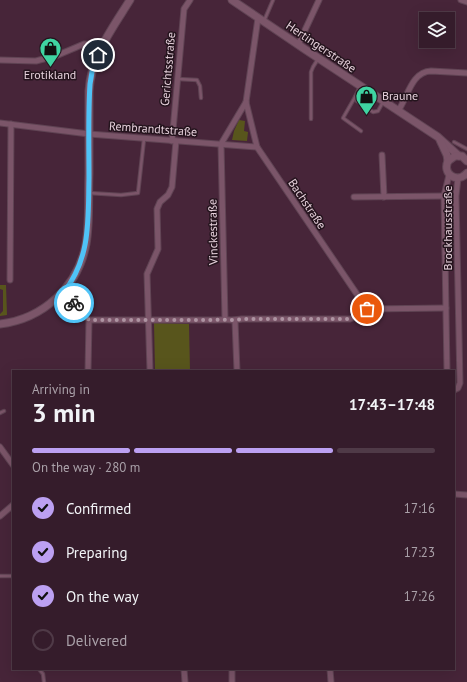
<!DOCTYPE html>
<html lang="en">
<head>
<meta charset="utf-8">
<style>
	:root { --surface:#351c2b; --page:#3d2533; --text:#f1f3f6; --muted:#aaa1a9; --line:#4f3a47; --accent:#bca0f2 }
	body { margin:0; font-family:"PT Sans",sans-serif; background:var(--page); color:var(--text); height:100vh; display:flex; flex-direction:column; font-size:15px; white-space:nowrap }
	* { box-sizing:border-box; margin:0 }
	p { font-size:13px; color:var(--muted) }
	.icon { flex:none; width:22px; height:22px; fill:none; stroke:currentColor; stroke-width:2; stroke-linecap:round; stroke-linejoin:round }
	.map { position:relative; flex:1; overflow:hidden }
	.drawer { position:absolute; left:12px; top:370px; width:443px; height:300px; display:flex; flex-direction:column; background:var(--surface); border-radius:0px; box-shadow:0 4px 16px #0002,0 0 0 1px var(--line) }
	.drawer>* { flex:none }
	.fabs { position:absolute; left:419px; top:12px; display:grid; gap:8px }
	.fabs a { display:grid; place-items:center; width:36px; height:36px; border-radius:0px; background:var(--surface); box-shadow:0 4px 16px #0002,0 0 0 1px var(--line); font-size:20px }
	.pin { position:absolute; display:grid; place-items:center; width:34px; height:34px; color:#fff; margin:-17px; border:2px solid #fff; border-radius:50%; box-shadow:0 1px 4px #0007 }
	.courier { position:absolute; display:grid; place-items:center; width:40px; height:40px; margin:-20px; border:3px solid #4fc3f7; border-radius:50%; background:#fff; color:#222; box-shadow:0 1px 5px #0007 }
	.head em { font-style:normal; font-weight:600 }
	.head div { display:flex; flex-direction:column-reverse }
	.head { display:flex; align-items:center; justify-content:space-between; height:68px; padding:0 20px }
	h1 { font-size:26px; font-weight:600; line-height:30px }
	.bar { display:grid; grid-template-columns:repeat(4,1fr); gap:6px 4px; align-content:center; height:48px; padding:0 20px }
	.bar i { height:5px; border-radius:3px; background:var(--line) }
	.bar .on { background:var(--accent) }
	.bar p { grid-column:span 4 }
	ol { padding:0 20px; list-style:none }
	li { display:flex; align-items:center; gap:12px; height:44px }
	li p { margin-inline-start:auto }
	li .icon { padding:4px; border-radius:50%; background:var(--accent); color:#111; stroke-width:4 }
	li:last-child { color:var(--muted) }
	li i { width:22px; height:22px; border:2px solid var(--line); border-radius:50% }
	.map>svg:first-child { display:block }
	.green { fill:#58551c }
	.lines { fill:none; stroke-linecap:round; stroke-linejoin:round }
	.service-casing { stroke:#604454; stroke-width:4.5 }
	.minor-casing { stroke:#604454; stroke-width:7 }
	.secondary-casing { stroke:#604454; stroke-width:9 }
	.service { stroke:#7b5569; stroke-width:2.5 }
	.minor { stroke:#7b5569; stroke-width:5 }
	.secondary { stroke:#7b5569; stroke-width:7 }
	.done { stroke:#ae94a2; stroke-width:4; stroke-dasharray:0 7.2 }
	.route { stroke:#4fc3f7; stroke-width:5 }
	.labels { text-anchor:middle; stroke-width:3; stroke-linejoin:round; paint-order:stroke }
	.street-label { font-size:12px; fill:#e6d0db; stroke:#24141d }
	.poi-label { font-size:12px; fill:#e6d0db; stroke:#24141d }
</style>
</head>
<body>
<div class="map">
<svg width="467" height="682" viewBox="0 0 467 682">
	<rect width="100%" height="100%" fill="#472539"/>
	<g class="green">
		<polygon points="239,120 245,121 244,131 248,132 247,141 232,140 234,131"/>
		<polygon points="0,285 6,285 7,315 0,316 0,314 3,311 3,290 0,289"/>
		<polygon points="154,323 189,324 190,371 155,371"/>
	</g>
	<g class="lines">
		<defs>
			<g id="service">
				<polyline points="264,21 273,0"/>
				<polyline points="178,79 197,80 200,86 201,98"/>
				<polyline points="360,87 355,97 357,101 373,112 378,111 383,102"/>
				<polyline points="355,97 343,118 361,131"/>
				<polyline points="311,119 311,72 313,67 318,59"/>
				<polyline points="454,142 467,149"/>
				<polyline points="89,193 121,195 138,193 144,139"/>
				<polyline points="0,413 4,411"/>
				<polyline points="0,576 13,576"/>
				<polyline points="39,669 43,674 44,682"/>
			</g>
			<g id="minor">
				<polyline points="461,0 467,2"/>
				<polyline points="258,18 246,102 257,147 367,309"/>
				<polyline points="298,45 319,0"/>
				<polyline points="0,60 36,61 58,55 84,44 102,45"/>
				<path d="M398 111C408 97 411 72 431 71L467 73"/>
				<polyline points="0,123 89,134 257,147"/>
				<polyline points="172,141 184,9 190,0"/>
				<polyline points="382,155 384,197"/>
				<polyline points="354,197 444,196"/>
				<polyline points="10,280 11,124"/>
				<polyline points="64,292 89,320 88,371"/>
				<polyline points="225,319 221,144 246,102"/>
				<path d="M89 320H216C225 319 233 321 242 319H350L358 316 367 309 446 308"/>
				<polyline points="235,321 237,371"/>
				<polyline points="150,371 147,274 158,249 157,209 160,202 168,195 172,187 176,141"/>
				<polyline points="447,371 444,196 449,175"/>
				<polyline points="454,390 458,388 460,383 456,196 458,178"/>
				<polyline points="0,447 13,465"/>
				<polyline points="454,494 467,495"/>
				<polyline points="0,516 13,505"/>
				<polyline points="184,669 185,682"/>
				<polyline points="232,669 232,682"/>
				<polyline points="330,669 331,682"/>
			</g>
			<g id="secondary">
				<polyline points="232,0 306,50 438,137 459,156"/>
				<polyline points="440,140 447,155 448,161"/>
				<path d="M467 161 462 156H455L448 161C442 174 457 184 467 173"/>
				<path d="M0 324C43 319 78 287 86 244 90 221 88 197 89 174 89 147 89 119 89 91 91 56 112 29 130 0"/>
			</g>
		</defs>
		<use href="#service" class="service-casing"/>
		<use href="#minor" class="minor-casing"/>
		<use href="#secondary" class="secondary-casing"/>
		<use href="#service" class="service"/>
		<use href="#minor" class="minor"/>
		<use href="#secondary" class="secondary"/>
	</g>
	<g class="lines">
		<path class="done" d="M74 303 89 320H216C225 319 233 321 242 319H350L358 316 367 309"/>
		<path class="route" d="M74 303 64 292C91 257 88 220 89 178 89 147 88 115 90 84L93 66 98 55"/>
	</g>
	<defs>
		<symbol id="shop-pin" viewBox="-11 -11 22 30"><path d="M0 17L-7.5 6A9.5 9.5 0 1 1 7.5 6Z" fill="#3fd4a2" stroke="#24141d"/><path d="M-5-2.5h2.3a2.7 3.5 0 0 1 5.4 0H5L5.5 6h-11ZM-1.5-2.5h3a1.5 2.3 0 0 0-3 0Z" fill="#111"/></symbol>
	</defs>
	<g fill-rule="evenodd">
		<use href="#shop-pin" x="38" y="36" width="25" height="34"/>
		<use href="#shop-pin" x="354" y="84" width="25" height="34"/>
	</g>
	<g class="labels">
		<g class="street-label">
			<text transform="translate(321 47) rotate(34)" y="4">Hertingerstraße</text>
			<text transform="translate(168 69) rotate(-85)" y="4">Gerichtsstraße</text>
			<text transform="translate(153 129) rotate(4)" y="4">Rembrandtstraße</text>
			<text transform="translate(307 204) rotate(56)" y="4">Bachstraße</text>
			<text transform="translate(448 228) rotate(-90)" y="4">Brockhausstraße</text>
			<text transform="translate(213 232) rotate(-91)" y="4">Vinckestraße</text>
		</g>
		<g class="poi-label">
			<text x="50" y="79">Erotikland</text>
			<text x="382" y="100" text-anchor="start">Braune</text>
		</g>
	</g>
</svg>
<div class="fabs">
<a><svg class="icon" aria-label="layers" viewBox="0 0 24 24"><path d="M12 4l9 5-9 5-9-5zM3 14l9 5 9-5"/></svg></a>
</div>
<div class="pin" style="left:367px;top:309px;background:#ea580c"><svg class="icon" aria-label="bag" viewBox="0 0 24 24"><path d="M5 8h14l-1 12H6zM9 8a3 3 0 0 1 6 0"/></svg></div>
<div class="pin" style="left:98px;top:55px;background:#1f2937"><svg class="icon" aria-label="home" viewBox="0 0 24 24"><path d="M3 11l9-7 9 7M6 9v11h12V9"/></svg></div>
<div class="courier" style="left:74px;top:303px"><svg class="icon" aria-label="bike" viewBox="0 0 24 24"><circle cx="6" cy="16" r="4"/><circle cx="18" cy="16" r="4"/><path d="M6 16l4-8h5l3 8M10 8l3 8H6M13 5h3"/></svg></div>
<section class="drawer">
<div class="head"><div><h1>3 min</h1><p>Arriving in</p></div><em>17:43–17:48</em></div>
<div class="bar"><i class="on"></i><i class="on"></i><i class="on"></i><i></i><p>On the way · 280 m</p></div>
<ol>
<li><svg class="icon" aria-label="check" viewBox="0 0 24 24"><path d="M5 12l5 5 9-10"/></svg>Confirmed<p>17:16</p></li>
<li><svg class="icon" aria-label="check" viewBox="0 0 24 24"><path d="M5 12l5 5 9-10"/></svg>Preparing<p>17:23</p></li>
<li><svg class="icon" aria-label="check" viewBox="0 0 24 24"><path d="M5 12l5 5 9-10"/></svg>On the way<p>17:26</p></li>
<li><i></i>Delivered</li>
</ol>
</section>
</div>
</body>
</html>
